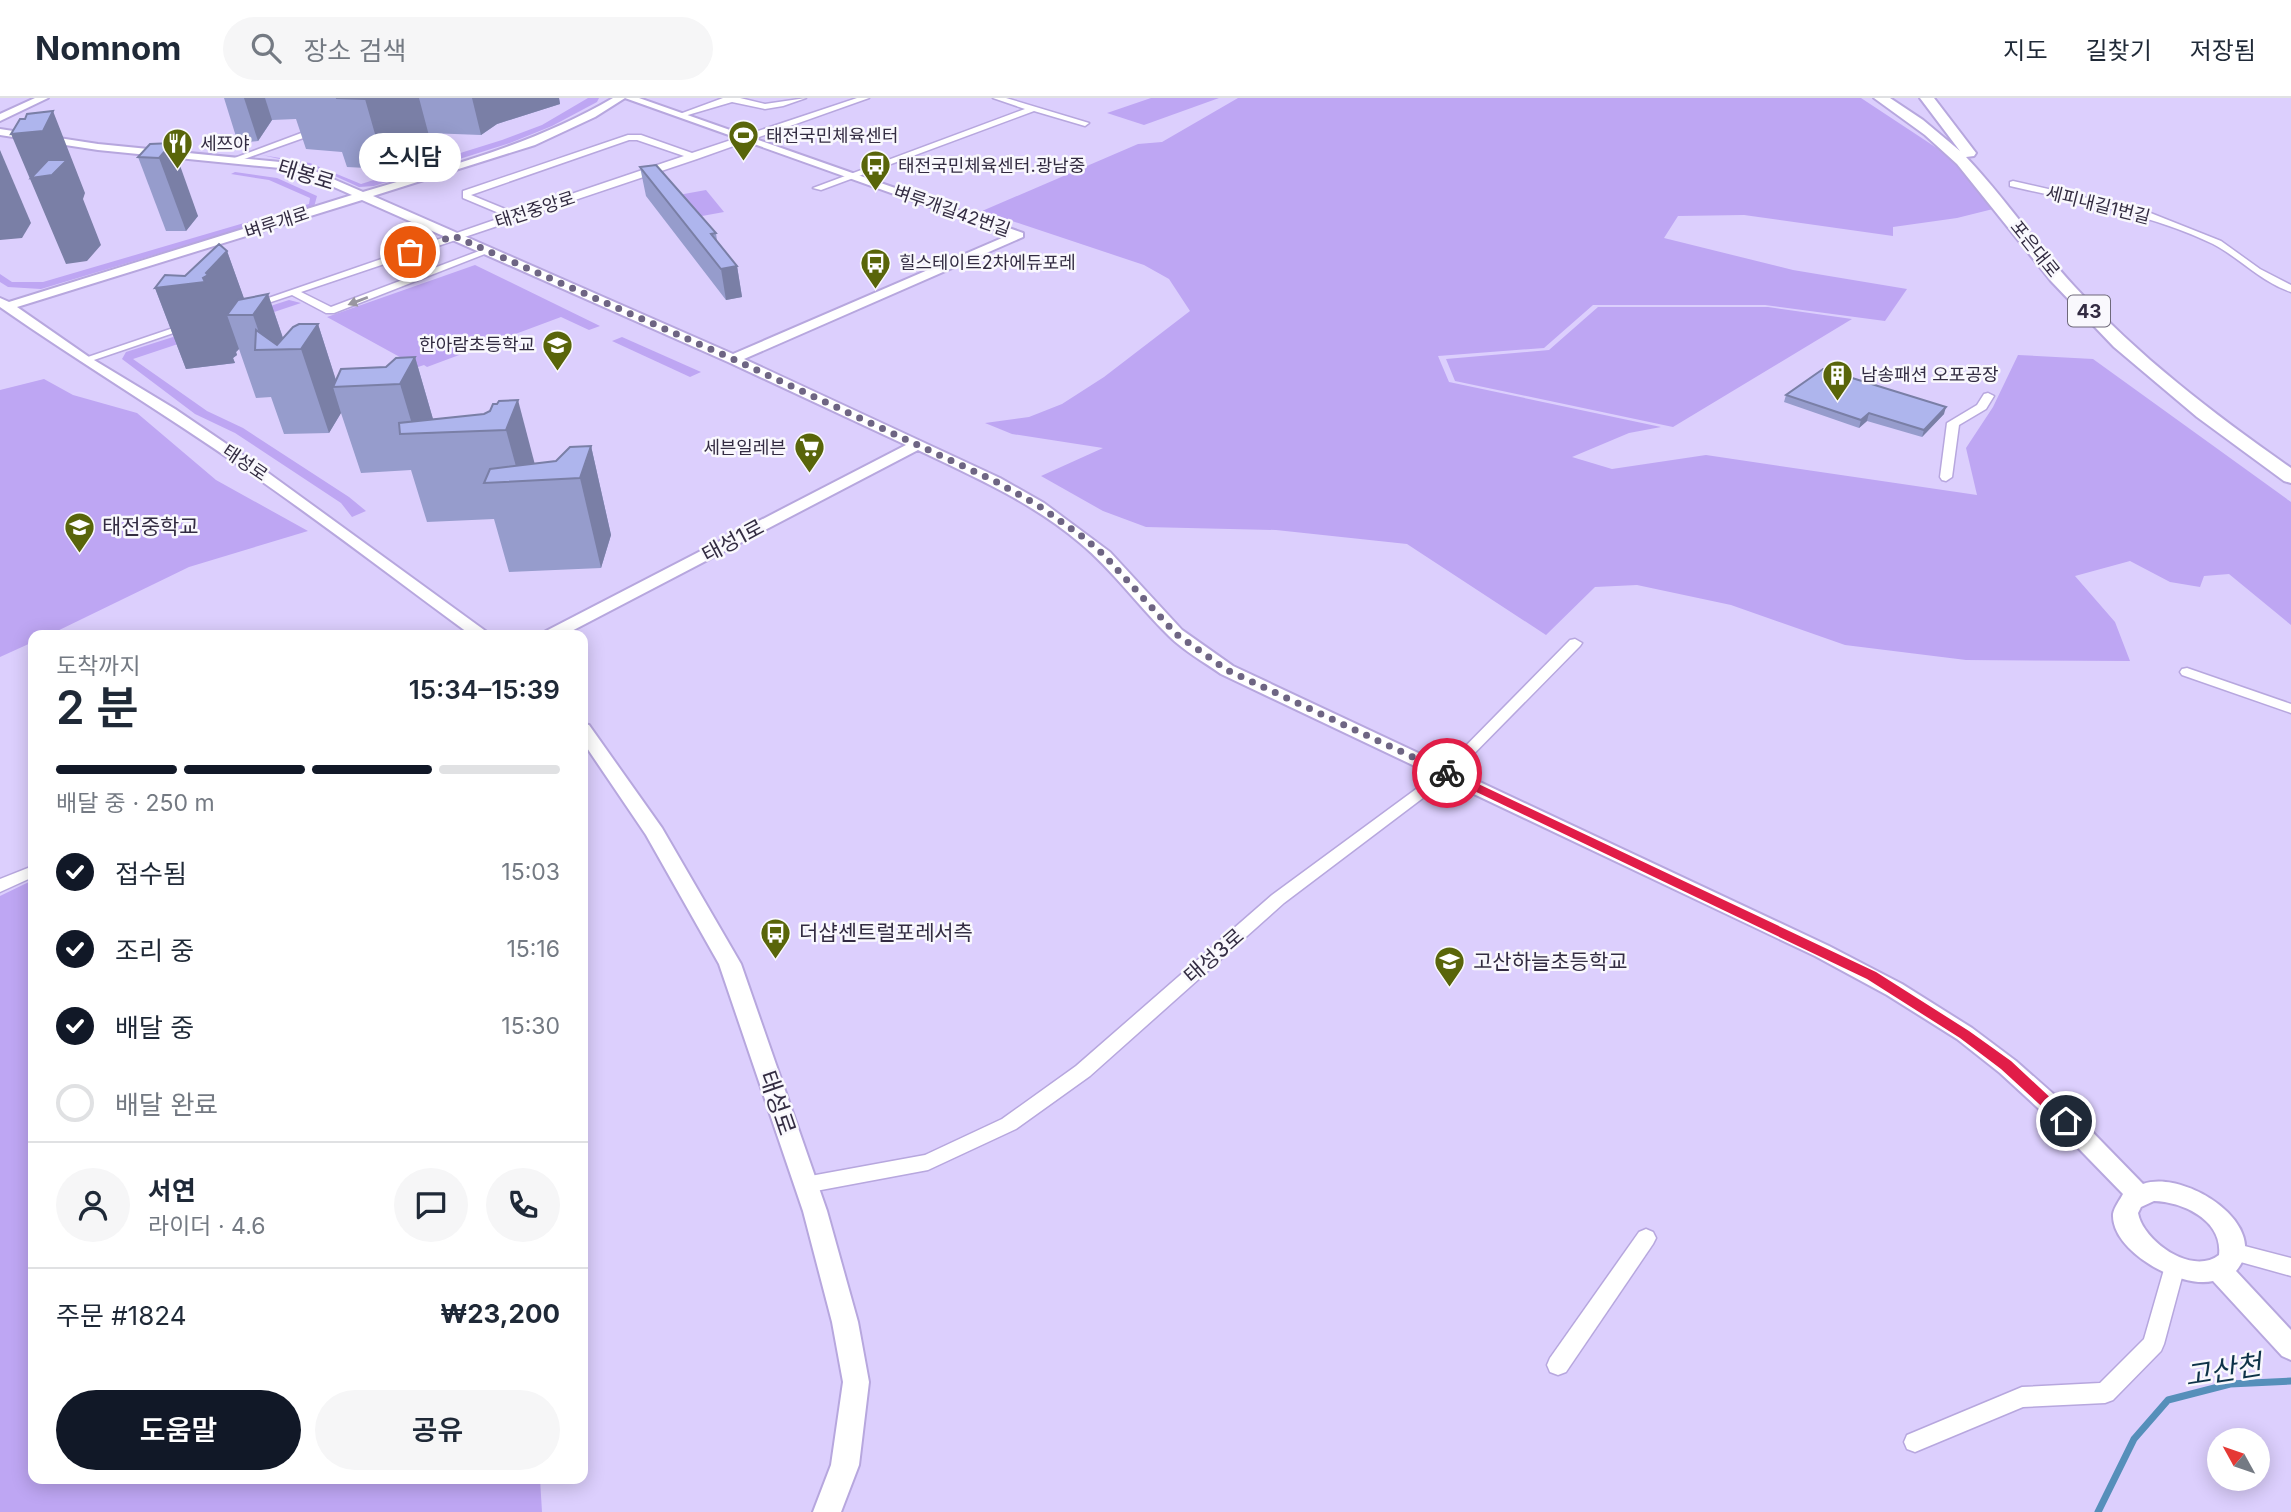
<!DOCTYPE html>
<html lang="ko">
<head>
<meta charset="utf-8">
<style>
	:root { --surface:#fff; --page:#f6f6f7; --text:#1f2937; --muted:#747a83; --line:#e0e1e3; --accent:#111827 }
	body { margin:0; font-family:Inter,"Noto Sans KR",sans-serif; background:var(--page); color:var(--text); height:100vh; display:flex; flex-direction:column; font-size:26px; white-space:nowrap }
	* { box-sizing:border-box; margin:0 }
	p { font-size:23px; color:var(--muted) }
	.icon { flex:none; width:38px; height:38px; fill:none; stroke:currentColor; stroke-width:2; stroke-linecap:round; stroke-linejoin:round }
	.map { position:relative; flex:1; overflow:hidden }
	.details { position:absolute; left:28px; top:532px; width:560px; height:854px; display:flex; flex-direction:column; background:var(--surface); border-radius:14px; box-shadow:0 4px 18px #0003 }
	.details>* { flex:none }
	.needle { width:46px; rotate:310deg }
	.buttons { position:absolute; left:2207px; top:1330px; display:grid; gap:14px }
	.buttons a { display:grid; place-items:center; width:63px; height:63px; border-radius:50%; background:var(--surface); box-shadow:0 4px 18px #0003; font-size:35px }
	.pin { position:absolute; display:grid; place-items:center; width:60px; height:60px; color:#fff; margin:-30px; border:4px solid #fff; border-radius:50%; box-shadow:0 2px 7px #0007 }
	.courier { position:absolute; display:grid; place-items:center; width:70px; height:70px; margin:-35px; border:5px solid #e11d48; border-radius:50%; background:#fff; color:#222; box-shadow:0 2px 9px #0007 }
	.bubble { position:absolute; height:49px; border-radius:24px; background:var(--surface); box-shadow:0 4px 18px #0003; font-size:23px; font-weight:600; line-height:49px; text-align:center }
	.headline em { font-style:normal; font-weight:600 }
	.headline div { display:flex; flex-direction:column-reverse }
	.headline { display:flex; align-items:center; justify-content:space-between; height:119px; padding:0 28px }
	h1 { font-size:46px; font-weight:600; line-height:52px }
	.bar { display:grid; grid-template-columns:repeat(4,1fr); gap:10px 7px; align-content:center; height:84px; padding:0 28px }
	.bar i { height:9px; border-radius:5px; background:var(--line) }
	.bar .selected { background:var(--accent) }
	.bar p { grid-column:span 4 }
	.line { display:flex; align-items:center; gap:18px; padding:0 28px; border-top:2px solid var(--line) }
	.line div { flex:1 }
	.round { display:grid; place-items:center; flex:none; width:74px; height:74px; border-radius:37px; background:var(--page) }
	ol { padding:0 28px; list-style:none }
	li { display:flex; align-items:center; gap:21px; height:77px }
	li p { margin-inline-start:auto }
	li .icon { padding:7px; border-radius:50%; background:var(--accent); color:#fff; stroke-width:4 }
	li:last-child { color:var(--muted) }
	li i { width:38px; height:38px; border:4px solid var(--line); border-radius:50% }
	.action { display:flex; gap:14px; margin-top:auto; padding:14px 28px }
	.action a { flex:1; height:80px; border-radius:42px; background:var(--accent); color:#fff; font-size:28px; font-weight:600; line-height:80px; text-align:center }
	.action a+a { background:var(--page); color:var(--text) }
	header { display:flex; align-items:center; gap:42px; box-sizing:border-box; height:98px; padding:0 35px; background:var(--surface); border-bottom:2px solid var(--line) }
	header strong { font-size:33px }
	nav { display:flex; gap:38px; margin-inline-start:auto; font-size:24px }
	.search { width:490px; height:63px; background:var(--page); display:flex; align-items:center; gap:18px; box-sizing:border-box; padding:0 24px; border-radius:38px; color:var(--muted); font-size:26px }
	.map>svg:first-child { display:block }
	.green { fill:#bea6f3 }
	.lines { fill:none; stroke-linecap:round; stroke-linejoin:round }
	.stream { stroke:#568fba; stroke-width:7 }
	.minor-casing { stroke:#b7a7de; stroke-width:3 }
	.tertiary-casing { stroke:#b7a7de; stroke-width:4 }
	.trunk-casing { stroke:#b7a7de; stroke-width:4 }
	.minor { fill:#fff; fill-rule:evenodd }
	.tertiary { fill:#fff; fill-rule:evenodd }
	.trunk { fill:#fff; fill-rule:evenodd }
	.wall { fill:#969ccc }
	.shaded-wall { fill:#7a7fa6 }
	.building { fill:#aeb5ed; stroke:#7a7fa6; stroke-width:2 }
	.oneway { fill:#9996a0 }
	.route { fill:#e11d48 }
	.done { stroke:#6e6583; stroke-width:7; stroke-dasharray:0 12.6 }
	.labels { text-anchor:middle; stroke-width:5; stroke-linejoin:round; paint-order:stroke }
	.far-poi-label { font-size:18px; fill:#332c42; stroke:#f9f8fd; text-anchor:start }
	.far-street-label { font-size:18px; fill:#332c42; stroke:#f9f8fd }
	.shield { fill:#f9f8fd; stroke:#6e697a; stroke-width:2 }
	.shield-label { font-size:19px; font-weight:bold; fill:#332c42 }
	.street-label { font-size:21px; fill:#332c42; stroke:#f9f8fd }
	.poi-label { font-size:21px; fill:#332c42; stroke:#f9f8fd; text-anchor:start }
	.near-street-label { font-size:24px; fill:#332c42; stroke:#f9f8fd }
	.near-water-label { font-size:28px; font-style:italic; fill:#0e3349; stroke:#f9f8fd }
</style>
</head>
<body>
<header>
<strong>Nomnom</strong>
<div class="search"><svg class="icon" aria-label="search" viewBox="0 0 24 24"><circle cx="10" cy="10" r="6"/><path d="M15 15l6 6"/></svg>장소 검색</div>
<nav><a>지도</a><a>길찾기</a><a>저장됨</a></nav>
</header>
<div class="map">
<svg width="2291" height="1414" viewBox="0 0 2291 1414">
	<rect width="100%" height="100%" fill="#dccffd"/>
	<g class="green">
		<polygon points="588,0 599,0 597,4 552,28 510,45 374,88 359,89 315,69 262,57 310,65 361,86 502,42 542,27"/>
		<polygon points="1151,0 1219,0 1144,27 1107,15"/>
		<polygon points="1238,0 1861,0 1952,60 1993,111 1957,120 1893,129 1893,138 1744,117 1678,118 1664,140 1793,172 1907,191 1885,223 1765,207 1593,207 1544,250 1438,258 1449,284 1661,329 1629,335 1572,359 1612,371 1706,357 1977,397 1966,350 1993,309 2018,257 2093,261 2291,404 2291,527 2229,476 2204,478 2200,489 2170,484 2130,463 2075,478 2115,524 2130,563 1966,562 1845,547 1731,507 1637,487 1595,489 1546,537 1407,446 1276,432 1146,429 1103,413 1041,378 1103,350 1012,336 985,325 1029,319 1062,306 1104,279 1190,213 1169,181 1144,167 982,113 1138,46 1162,44"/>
		<polygon points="235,74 277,80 317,98 314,109 41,191 8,189 0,184 0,176 12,184 43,184 309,106 310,100 269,82 231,76"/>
		<polygon points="706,92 724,114 691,120 673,98"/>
		<polygon points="475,167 600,228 589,232 561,219 427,269 424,267 418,269 327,219"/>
		<polygon points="289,202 301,205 133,261 207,313 243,330 349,399 366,413 352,419 341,405 235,335 195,316 122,261 126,254"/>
		<polygon points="1598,209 1768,209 1852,221 1673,329 1455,283 1446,261 1549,252"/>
		<polygon points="622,239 701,274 690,279 612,243"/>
		<polygon points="44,281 73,297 137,315 216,382 308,433 189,469 49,537 33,537 33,544 0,559 0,292"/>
		<polygon points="33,782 33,1381 540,1381 542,1414 0,1414 0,798"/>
	</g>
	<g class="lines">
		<polyline class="stream" points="2098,1414 2134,1341 2168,1302 2230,1286 2291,1283"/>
		<defs>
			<g id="minor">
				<polygon points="723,0 740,0 765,6 806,0 783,8 765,11 732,4 681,19 677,17"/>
				<path d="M857 0H869L697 61 301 194 331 209 487 150 495 152 334 215H326L292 197 250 211 245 208 506 118 463 100V93L628 37H641L692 55ZM629 42H637L684 58 515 115 471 97Z"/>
				<polygon points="993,0 1006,0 1089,25 1085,28 1034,13 821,92 813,90 1025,11"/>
				<polygon points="320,28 324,31 323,33 236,64 229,62"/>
				<path d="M2013 83 2148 114 2221 143 2260 171 2291 187V194C2261 184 2240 160 2213 146 2149 115 2078 104 2010 88V84Z"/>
				<polygon points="188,225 197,227 88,264 79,262"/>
				<polygon points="1988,295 1994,298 1986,311 1959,327 1952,379 1946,383 1942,382 1940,379 1947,325 1977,307 1984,296"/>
				<polygon points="1575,541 1582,545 1580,548 1452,678 1284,805 1090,978 1016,1031 928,1072 805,1095 798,1093 795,1087 798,1081 805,1079 925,1057 1002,1021 1076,968 1272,797 1442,672 1570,542"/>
				<polygon points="2187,570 2291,606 2291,615 2182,577 2180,574 2182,571"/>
				<polygon points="33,768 33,779 0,794 0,781"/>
				<polygon points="1646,1131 1653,1134 1656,1140 1653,1146 1566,1274 1558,1277 1550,1274 1547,1267 1550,1260 1639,1134"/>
				<polygon points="2233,1145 2291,1160 2291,1178 2226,1160 2223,1154 2226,1148"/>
				<polygon points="2175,1159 2182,1162 2185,1168 2164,1246 2161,1253 2113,1302 2105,1305 2023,1309 1915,1354 1907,1351 1904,1344 1907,1337 2022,1289 2100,1285 2144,1241 2165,1168 2168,1162"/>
			</g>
			<g id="tertiary">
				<polygon points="35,0 48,0 0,23 0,16"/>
				<path d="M613 0H625L595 19 535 47 373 98 733 256 1009 137 625 0H639L1023 135V139L744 261 1000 380 1044 405 1110 454 1182 532 1233 568 1829 848 1902 886 1972 930 2016 963 2067 1008 2143 1086C2186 1071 2274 1129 2236 1173L2291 1232V1262L2282 1258 2213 1183C2181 1191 2111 1154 2113 1116 2114 1109 2120 1102 2123 1096L2050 1021 2000 975 1957 941 1887 897 1815 858 1221 576C1204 564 1184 553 1169 538 1138 508 1113 472 1080 445 1032 404 974 379 918 352L564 537H544L546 533 906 347 728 264 362 102 17 209 89 259 175 311 256 366 491 537H471C396 482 321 424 244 371 164 315 80 265 0 209V200L9 204 352 97 302 75 280 70 98 52 0 37V31L98 46 280 64 310 71 363 94C449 68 535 46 613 0ZM2154 1103C2183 1104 2223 1122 2219 1157 2192 1178 2143 1143 2138 1115L2141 1109Z"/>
				<polygon points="583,626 589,627 662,730 741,866 827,1113 858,1224 869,1284 859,1367 841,1414 813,1414 831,1367 843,1284 832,1224 803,1113 719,866 646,737 583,644"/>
			</g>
			<path id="trunk" d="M1874 0H1890L1923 22 1960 53 1920 0H1934L1976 55 1974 58 1966 59C2005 100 2036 147 2075 189 2139 259 2214 316 2291 370V385L2284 383 2197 319 2114 249 2051 183 1957 66 1925 37Z"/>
		</defs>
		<use href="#minor" class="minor-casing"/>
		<use href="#tertiary" class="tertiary-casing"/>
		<use href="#trunk" class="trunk-casing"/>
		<use href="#minor" class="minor"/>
		<use href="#tertiary" class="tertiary"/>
		<use href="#trunk" class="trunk"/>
	</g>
	<g class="wall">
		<polygon points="224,0 559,0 560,6 497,26 481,37 428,35 432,49 401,59 385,71 347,69 342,54 306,51 296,21 272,22 258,43 238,45"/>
		<polygon points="150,46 198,118 186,133 166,133 138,59"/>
		<polygon points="640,69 716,135 717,143 737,168 742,199 726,202 646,98"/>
		<polygon points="227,153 244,201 268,196 283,240 318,226 336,282 386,269 415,259 433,321 484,316 490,313 493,306 534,366 556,363 591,348 611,437 601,470 509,474 494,421 427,424 411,372 361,375 341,315 329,335 284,336 271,299 256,300 239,251 236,254 237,257 233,260 235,265 186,271 155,190 185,178"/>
		<polygon points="1786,297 1944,316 1922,339 1867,323 1859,330 1784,304"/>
	</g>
	<g class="shaded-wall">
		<polygon points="244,0 265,0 272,22 258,43"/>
		<polygon points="361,0 419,0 432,49 401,59 385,71 365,1"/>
		<polygon points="472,0 559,0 560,6 497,26 481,37"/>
		<polygon points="53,13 85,95 83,101 101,147 87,163 66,166 11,36"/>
		<polygon points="172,45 198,118 186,133 159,60"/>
		<polygon points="0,52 31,125 22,140 0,142"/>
		<polygon points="227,153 250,217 227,217 239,251 236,254 237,257 233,260 235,265 186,271 155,190 203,180 206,175"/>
		<polygon points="737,168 742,199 726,202 721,171"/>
		<polygon points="268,196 287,252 265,252 253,217"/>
		<polygon points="318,226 338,289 333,289 341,315 329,335 301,251"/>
		<polygon points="415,259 437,335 415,336 400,286"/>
		<polygon points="518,302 539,382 520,383 506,332"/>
		<polygon points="1946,309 1944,316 1922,339 1924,332"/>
		<polygon points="1869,315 1867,323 1859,330 1861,322"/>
		<polygon points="591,348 611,437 601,470 580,380"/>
	</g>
	<g class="building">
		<polygon points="336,0 367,0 365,1"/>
		<polygon points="53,13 43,33 11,36 20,21 25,21 27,16"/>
		<polygon points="172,45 159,60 138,59 150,46"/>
		<polygon points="48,62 67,62 52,77 31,80"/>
		<polygon points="656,67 716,135 711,136 737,168 721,171 640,69"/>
		<polygon points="219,146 227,153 206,175 208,177 203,180 205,184 155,190 165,177 185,178"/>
		<polygon points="268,196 253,217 227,217 238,202"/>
		<polygon points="299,226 318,226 301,251 255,252 256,232 277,247 293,229"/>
		<polygon points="415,259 400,286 333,289 341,271 386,269 396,260"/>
		<polygon points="1823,271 1946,309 1924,332 1869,315 1861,322 1786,297"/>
		<polygon points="518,302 506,332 400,336 399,325 484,316 490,313 493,306 497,306 499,303"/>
		<polygon points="591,348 580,380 484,385 490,371 556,363 570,349"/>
	</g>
	<defs><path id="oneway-solid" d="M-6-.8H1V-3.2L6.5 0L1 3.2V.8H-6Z" transform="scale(1.75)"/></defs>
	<use class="oneway" href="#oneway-solid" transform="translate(358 203) rotate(159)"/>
	<polygon class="route" points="1443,673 1451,673 1876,874 1969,933 2011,963 2071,1019 2071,1027 2062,1027 2001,971 1960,940 1867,881 1443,678"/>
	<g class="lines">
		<polyline class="done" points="410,154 454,138 733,261 995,383 1039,408 1083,439 1104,457 1176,536 1227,572 1447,675"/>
	</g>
	<defs>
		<symbol id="stadium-pin" viewBox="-11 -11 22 30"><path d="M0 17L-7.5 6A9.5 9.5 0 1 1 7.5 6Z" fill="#59650a" stroke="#f9f8fd"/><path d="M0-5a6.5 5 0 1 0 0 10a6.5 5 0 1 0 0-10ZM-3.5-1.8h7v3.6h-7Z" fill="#fff"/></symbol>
		<symbol id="restaurant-pin" viewBox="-11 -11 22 30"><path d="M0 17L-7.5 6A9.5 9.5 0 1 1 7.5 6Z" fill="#59650a" stroke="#f9f8fd"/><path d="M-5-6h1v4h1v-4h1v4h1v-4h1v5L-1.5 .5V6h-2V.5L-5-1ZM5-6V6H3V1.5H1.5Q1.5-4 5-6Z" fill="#fff"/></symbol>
		<symbol id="bus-pin" viewBox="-11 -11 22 30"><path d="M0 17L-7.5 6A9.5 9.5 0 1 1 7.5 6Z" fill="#59650a" stroke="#f9f8fd"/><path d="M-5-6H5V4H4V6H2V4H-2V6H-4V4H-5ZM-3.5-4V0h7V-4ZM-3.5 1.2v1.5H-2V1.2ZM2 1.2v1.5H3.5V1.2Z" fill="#fff"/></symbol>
		<symbol id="school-pin" viewBox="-11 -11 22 30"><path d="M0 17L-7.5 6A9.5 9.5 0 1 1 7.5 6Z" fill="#59650a" stroke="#f9f8fd"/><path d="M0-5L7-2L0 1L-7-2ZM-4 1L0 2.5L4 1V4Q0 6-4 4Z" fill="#fff"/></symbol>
		<symbol id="building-pin" viewBox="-11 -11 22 30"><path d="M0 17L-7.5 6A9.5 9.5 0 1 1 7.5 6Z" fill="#59650a" stroke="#f9f8fd"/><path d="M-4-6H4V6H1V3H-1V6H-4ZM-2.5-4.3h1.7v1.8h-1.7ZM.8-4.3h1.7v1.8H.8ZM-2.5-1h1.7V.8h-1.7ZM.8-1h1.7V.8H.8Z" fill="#fff"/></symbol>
		<symbol id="supermarket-pin" viewBox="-11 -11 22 30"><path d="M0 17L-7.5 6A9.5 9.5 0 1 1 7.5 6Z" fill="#59650a" stroke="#f9f8fd"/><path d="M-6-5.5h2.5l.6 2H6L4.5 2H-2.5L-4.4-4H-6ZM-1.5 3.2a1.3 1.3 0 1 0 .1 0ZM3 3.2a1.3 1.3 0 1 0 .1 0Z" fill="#fff"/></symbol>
	</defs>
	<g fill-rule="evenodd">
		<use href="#stadium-pin" x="726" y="20" width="35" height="47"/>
		<use href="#restaurant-pin" x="160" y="28" width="35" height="47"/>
		<use href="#bus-pin" x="858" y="50" width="35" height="47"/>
		<use href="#bus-pin" x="858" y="148" width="35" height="47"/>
		<use href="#school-pin" x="540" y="230" width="35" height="47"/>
		<use href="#building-pin" x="1820" y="260" width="35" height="47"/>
		<use href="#supermarket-pin" x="792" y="332" width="35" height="47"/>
		<use href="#school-pin" x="62" y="412" width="35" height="47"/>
		<use href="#bus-pin" x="758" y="818" width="35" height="47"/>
		<use href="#school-pin" x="1432" y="846" width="35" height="47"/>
	</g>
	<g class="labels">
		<g class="far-poi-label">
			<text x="766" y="44">태전국민체육센터</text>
			<text x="200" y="52">세쯔야</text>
			<text x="898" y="74">태전국민체육센터.광남중</text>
			<text x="899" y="171">힐스테이트2차에듀포레</text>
			<text x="535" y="253" text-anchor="end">한아람초등학교</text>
			<text x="1861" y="283">남송패션 오포공장</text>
			<text x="786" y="356" text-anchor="end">세븐일레븐</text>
		</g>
		<g class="far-street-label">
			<text transform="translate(2098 107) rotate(14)" y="6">세피내길1번길</text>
			<text transform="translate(535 112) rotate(-18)" y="6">태전중앙로</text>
			<text transform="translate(952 113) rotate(19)" y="6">벼루개길42번길</text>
			<text transform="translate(277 125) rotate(-18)" y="6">벼루개로</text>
			<text transform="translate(2035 151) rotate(51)" y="6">포은대로</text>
			<text transform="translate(245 365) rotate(34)" y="6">태성로</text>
		</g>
		<rect class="shield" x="2068" y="197.5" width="42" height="31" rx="5"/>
		<g class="shield-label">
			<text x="2089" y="220">43</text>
		</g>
		<g class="street-label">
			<text transform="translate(306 77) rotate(17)" y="7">태봉로</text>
			<text transform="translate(733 443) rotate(-28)" y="7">태성1로</text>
			<text transform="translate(1214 858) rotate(-41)" y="7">태성3로</text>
		</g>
		<g class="poi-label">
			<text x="102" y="436">태전중학교</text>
			<text x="799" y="842">더샵센트럴포레서측</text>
			<text x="1473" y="871">고산하늘초등학교</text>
		</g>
		<g class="near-street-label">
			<text transform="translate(777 1005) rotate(71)" y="8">태성로</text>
		</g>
		<g class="near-water-label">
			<text transform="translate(2223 1272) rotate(-9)" y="10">고산천</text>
		</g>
	</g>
</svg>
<div class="buttons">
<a><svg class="needle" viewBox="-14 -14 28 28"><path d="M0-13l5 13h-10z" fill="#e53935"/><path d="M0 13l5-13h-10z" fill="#747a83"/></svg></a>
</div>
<div class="pin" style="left:410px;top:154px;background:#ea580c"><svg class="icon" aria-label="bag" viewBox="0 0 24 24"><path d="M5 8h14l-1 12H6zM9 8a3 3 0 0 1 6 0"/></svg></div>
<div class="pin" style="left:2066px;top:1023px;background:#1f2937"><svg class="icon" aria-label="home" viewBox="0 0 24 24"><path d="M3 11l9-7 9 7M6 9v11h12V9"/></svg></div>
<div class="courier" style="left:1447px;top:675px"><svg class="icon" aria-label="bike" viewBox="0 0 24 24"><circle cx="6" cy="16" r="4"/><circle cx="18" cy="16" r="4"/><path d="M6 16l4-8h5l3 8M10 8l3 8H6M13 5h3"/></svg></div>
<div class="bubble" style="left:359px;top:35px;width:102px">스시담</div>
<section class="details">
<div class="headline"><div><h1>2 분</h1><p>도착까지</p></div><em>15:34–15:39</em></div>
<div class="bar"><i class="selected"></i><i class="selected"></i><i class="selected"></i><i></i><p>배달 중 · 250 m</p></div>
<ol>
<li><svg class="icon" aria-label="check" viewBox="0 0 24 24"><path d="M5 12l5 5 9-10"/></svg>접수됨<p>15:03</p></li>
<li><svg class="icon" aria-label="check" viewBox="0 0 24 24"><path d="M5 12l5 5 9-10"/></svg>조리 중<p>15:16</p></li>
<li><svg class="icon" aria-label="check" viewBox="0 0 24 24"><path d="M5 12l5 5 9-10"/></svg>배달 중<p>15:30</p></li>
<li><i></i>배달 완료</li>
</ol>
<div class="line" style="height:126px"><a class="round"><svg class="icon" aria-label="person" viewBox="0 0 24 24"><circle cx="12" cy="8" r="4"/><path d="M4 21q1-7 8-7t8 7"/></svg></a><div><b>서연</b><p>라이더 · 4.6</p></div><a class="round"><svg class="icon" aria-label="chat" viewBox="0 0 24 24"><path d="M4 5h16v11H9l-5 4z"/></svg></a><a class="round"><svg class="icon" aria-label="phone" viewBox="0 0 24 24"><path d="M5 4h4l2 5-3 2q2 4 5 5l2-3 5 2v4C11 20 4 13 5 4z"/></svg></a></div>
<div class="line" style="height:91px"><div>주문 #1824</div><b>₩23,200</b></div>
<div class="action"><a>도움말</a><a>공유</a></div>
</section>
</div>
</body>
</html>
